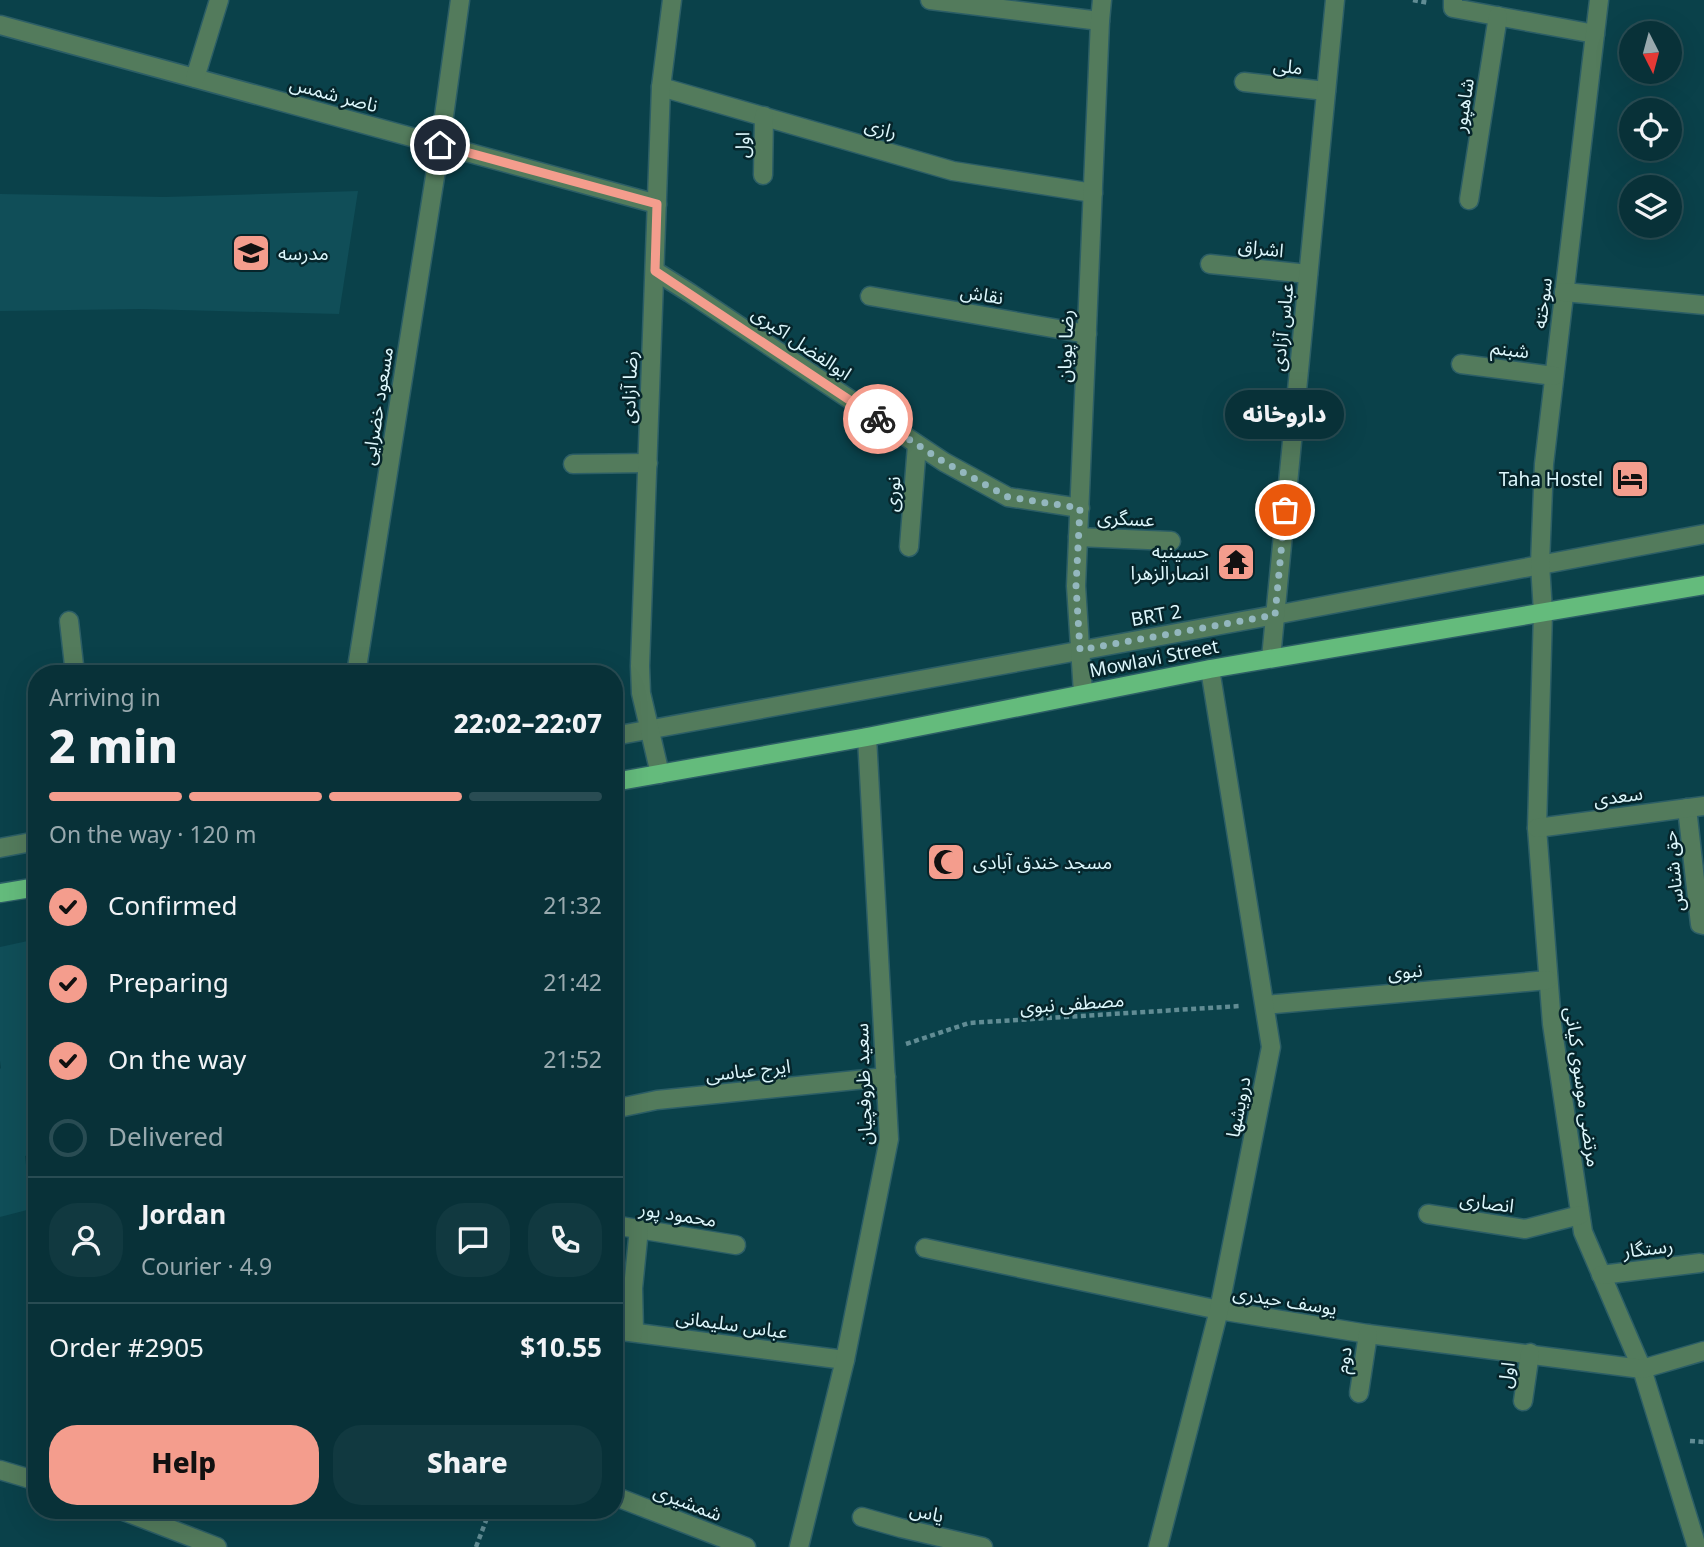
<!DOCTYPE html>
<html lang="en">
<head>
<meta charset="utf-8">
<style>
	:root { --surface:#083138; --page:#113940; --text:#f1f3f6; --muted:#98a9ae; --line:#294c53; --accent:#f49d8d }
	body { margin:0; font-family:Georgia,"Noto Sans Arabic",serif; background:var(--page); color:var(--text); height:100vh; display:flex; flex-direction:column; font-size:26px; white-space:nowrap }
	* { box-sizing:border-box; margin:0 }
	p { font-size:23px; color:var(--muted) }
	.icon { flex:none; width:38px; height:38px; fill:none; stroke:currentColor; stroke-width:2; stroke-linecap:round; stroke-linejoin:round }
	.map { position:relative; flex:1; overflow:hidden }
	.side { position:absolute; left:28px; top:665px; width:595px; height:854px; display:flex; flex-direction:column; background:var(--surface); border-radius:28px; box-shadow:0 7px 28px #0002,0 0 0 2px var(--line) }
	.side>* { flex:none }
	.needle { width:46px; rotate:174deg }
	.buttons { position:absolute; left:1619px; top:21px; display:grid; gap:14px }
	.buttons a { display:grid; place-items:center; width:63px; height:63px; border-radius:50%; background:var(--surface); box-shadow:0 7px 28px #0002,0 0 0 2px var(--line); font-size:35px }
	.pin { position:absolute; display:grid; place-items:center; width:60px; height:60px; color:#fff; margin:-30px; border:4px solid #fff; border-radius:50%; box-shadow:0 2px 7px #0007 }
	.courier { position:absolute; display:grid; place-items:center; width:70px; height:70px; margin:-35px; border:5px solid #f49d8d; border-radius:50%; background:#fff; color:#222; box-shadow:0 2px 9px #0007 }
	.bubble { position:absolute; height:49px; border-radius:24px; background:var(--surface); box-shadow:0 7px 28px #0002,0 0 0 2px var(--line); font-size:23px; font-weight:800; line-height:49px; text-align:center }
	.summary em { font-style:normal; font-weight:800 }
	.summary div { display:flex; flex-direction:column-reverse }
	.summary { display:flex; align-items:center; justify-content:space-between; height:119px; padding:0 21px }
	h1 { font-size:46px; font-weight:800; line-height:52px }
	.bar { display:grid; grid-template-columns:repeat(4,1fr); gap:10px 7px; align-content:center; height:84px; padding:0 21px }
	.bar i { height:9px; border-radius:5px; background:var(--line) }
	.bar .active { background:var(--accent) }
	.bar p { grid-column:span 4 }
	.line { display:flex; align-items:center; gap:18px; padding:0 21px; border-top:2px solid var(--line) }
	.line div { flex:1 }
	.round { display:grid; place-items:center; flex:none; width:74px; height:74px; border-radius:28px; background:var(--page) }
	ol { padding:0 21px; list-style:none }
	li { display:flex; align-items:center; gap:21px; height:77px }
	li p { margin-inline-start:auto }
	li .icon { padding:7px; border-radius:50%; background:var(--accent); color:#111; stroke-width:4 }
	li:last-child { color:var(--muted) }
	li i { width:38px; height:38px; border:4px solid var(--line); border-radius:50% }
	.button { display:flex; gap:14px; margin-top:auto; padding:14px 21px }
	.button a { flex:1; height:80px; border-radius:28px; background:var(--accent); color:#111; font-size:28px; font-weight:800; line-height:80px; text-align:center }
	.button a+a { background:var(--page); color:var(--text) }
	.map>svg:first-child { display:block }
	.built { fill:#104e58 }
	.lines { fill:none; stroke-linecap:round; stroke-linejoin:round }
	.lane-casing { stroke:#2c5e66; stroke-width:21 }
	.street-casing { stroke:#2c5e66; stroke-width:21 }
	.primary-casing { stroke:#2c5e66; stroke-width:21 }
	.path { stroke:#618c94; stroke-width:4.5; stroke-dasharray:5 3.5; stroke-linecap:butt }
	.lane { stroke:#537b5c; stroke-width:18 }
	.street { stroke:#537b5c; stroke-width:18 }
	.primary { stroke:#64bb7c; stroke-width:18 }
	.done { stroke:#93b7be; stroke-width:7; stroke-dasharray:0 12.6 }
	.route { stroke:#f49d8d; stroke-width:9 }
	.labels { text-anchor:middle; stroke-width:5; stroke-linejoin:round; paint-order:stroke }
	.street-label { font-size:19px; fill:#ddf7fc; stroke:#06252b }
	.poi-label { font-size:19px; fill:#ddf7fc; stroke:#06252b; text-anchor:start }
</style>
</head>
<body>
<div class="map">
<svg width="1704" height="1547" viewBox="0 0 1704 1547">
	<rect width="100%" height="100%" fill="#0a414a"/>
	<g class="built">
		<polygon points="358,191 339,314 142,309 0,311 0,194 165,197"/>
		<polygon points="37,939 37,1154 25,1156 31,1209 0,1217 0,1069 1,1068 0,1061 0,947"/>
	</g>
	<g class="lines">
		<defs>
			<g id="lane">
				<polyline points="614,736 1275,615 1704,534"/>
				<polyline points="0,848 37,841"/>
			</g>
			<g id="street">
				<polyline points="930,0 1100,21"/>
				<polyline points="1453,0 1453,8 1595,34"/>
				<polyline points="1599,0 1544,464 1540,564 1543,612 1537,828 1552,1024 1583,1232 1642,1369 1697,1547"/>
				<polyline points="0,25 657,204"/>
				<polyline points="195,78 219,0"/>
				<polyline points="1244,82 1326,91"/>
				<polyline points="661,87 953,171 1093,193"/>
				<polyline points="763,175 764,116"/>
				<polyline points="1469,200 1498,16"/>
				<polyline points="1210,264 1308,274"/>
				<polyline points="655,271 690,293 944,462 1008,497 1080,508"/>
				<polyline points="1564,292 1704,305"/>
				<polyline points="870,296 1087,334"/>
				<polyline points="1461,364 1554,376"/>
				<polyline points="573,464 648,463"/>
				<polyline points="1078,537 1171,541"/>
				<polyline points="909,547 917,445"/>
				<polyline points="69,621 75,674"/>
				<polyline points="1271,658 1335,0"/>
				<polyline points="356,674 440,145 460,0"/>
				<polyline points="1083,693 1076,586 1100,21 1102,0"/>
				<polyline points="660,774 641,693 640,666 661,87 672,0"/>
				<polyline points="1687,808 1700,924 1704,925"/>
				<polyline points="1537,828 1704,806"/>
				<polyline points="1265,1005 1548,980"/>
				<polyline points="614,1109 657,1100 886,1077"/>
				<polyline points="37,1171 37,1170"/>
				<polyline points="1428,1214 1525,1229 1580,1215"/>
				<polyline points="614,1225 736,1245"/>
				<polyline points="925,1248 1219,1310 1368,1334 1642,1369 1704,1351"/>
				<polyline points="1601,1275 1700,1263"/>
				<polyline points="614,1330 845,1360"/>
				<polyline points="634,1332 633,1288 639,1229"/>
				<polyline points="1359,1393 1368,1334"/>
				<polyline points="1523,1401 1530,1353"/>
				<polyline points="0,1470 37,1481"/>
				<polyline points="614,1496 746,1547"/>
				<polyline points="121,1510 217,1547"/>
				<polyline points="862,1517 901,1528 983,1547"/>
				<polyline points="799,1547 845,1360 889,1139 867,737"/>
				<polyline points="1158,1547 1219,1310 1271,1047 1210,669"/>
			</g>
			<g id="primary">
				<polyline points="614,782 867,737 1210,669 1704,585"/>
				<polyline points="0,893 37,887"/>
			</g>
		</defs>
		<use href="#lane" class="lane-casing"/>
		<use href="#street" class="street-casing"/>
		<use href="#primary" class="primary-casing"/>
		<g class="path">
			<polyline points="1413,0 1429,3"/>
			<polyline points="906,1044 969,1023 1240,1006"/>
			<polyline points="1690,1441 1704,1442"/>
			<polyline points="476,1547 490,1510"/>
		</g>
		<use href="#lane" class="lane"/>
		<use href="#street" class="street"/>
		<use href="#primary" class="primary"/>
	</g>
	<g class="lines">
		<polyline class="done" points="878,419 944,462 1008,497 1080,508 1076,586 1080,650 1275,615 1285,510"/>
		<polyline class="route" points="440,145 657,204 655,271 878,419"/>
	</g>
	<defs>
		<symbol id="school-square" viewBox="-11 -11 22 22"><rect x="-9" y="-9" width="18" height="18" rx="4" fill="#f49d8d" stroke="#06252b"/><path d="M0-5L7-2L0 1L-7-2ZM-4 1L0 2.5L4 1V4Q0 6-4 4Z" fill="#111"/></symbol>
		<symbol id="hotel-square" viewBox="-11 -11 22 22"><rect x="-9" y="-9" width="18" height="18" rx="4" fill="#f49d8d" stroke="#06252b"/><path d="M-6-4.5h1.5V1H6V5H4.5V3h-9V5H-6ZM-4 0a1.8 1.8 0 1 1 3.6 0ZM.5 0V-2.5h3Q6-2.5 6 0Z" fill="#111"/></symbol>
		<symbol id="temple-square" viewBox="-11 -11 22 22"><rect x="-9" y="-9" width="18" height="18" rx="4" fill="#f49d8d" stroke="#06252b"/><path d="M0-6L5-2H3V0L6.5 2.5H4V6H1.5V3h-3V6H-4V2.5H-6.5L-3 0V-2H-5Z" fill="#111"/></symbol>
		<symbol id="mosque-square" viewBox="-11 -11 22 22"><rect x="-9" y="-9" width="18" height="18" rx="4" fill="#f49d8d" stroke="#06252b"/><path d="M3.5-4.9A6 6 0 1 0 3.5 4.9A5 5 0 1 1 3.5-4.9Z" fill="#111"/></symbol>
	</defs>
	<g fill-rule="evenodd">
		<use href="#school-square" x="229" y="231" width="44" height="44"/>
		<use href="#hotel-square" x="1608" y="457" width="44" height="44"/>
		<use href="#temple-square" x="1214" y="540" width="44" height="44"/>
		<use href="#mosque-square" x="924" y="840" width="44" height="44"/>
	</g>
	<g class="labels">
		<g class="street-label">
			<text transform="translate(1288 66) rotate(7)" y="7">ملی</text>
			<text transform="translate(334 94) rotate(15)" y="7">ناصر شمس</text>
			<text transform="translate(1463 105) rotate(-81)" y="7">شاهپور</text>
			<text transform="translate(881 128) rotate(16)" y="7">رازی</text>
			<text transform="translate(742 145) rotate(-89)" y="7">اول</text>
			<text transform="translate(1261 248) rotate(6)" y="7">اشراق</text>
			<text transform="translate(982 294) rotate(10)" y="7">نقاش</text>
			<text transform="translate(1542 303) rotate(-83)" y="7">سوخته</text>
			<text transform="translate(1282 327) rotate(-84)" y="7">عباس آزادی</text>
			<text transform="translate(802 343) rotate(34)" y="7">ابوالفضل اکبری</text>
			<text transform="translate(1065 346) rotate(-88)" y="7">رضا پویان</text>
			<text transform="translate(1510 349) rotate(7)" y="7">شبنم</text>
			<text transform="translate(629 387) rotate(-88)" y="7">رضا آزادی</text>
			<text transform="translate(377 406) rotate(-81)" y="7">مسعود خضرایی</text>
			<text transform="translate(892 494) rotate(-85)" y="7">نوری</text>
			<text transform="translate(1126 518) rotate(3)" y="7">عسگری</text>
			<text transform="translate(1156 615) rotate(-10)" y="7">BRT 2</text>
			<text transform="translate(1154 658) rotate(-11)" y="7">Mowlavi Street</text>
			<text transform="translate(1618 796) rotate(-8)" y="7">سعدی</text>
			<text transform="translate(1673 871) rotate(-96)" y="7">حق شناس</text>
			<text transform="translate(1405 971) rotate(-5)" y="7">نبوی</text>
			<text transform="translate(1072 1003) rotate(-4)" y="7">مصطفی نبوی</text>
			<text transform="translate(748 1070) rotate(-6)" y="7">ایرج عباسی</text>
			<text transform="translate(863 1084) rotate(-92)" y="7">سعید ظروفچیان</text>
			<text transform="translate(1583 1087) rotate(82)" y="7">مرتضی موسوی کیانی</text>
			<text transform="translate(1238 1107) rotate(-79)" y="7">درویشها</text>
			<text transform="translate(1487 1202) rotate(8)" y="7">انصاری</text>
			<text transform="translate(678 1214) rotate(9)" y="7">محمود پور</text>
			<text transform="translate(1648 1248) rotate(-7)" y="7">رستگار</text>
			<text transform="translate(1285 1300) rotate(9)" y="7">یوسف حیدری</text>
			<text transform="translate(732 1324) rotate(8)" y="7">عباس سلیمانی</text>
			<text transform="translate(1343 1360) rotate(-81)" y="7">دوم</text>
			<text transform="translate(1506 1375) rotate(-82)" y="7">اول</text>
			<text transform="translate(688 1502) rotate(21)" y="7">شمشیری</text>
			<text transform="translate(927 1512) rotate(13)" y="7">یاس</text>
		</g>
		<g class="poi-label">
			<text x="278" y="260">مدرسه</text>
			<text x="1603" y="486" text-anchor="end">Taha Hostel</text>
			<text x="1209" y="558" text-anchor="end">حسینیه<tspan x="1209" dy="22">انصارالزهرا</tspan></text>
			<text x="973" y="869">مسجد خندق آبادی</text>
		</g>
	</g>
</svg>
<div class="buttons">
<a><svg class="needle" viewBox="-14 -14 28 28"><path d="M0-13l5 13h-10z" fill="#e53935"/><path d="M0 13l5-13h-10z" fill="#98a9ae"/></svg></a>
<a><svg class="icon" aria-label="locate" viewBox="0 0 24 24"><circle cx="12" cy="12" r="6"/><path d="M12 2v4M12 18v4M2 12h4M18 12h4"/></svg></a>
<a><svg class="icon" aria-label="layers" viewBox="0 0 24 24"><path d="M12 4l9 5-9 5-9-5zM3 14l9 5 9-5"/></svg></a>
</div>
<div class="pin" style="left:1285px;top:510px;background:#ea580c"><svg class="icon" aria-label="bag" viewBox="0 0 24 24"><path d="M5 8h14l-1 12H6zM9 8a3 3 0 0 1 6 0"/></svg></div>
<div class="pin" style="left:440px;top:145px;background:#1f2937"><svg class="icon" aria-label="home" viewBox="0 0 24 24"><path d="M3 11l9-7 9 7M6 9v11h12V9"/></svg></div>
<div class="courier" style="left:878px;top:419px"><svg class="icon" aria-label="bike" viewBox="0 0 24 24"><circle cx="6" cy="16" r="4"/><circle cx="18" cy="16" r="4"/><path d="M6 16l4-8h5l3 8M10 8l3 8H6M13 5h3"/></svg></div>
<div class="bubble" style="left:1225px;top:390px;width:119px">داروخانه</div>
<section class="side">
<div class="summary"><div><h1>2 min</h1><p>Arriving in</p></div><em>22:02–22:07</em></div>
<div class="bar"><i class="active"></i><i class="active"></i><i class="active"></i><i></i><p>On the way · 120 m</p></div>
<ol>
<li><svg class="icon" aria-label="check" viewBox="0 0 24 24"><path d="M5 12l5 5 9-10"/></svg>Confirmed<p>21:32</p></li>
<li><svg class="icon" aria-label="check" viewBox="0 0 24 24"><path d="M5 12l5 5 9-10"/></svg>Preparing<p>21:42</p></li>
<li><svg class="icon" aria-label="check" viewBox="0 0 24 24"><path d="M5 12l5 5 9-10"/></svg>On the way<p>21:52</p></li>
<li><i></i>Delivered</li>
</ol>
<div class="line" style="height:126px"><a class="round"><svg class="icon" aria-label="person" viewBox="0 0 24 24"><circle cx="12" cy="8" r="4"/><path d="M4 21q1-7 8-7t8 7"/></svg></a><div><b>Jordan</b><p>Courier · 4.9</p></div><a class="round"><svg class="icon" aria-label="chat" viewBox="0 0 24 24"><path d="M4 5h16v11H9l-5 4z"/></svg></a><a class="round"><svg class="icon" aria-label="phone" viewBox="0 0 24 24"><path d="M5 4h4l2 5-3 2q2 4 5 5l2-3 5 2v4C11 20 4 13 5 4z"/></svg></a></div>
<div class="line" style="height:91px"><div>Order #2905</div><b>$10.55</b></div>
<div class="button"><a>Help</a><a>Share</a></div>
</section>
</div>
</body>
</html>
